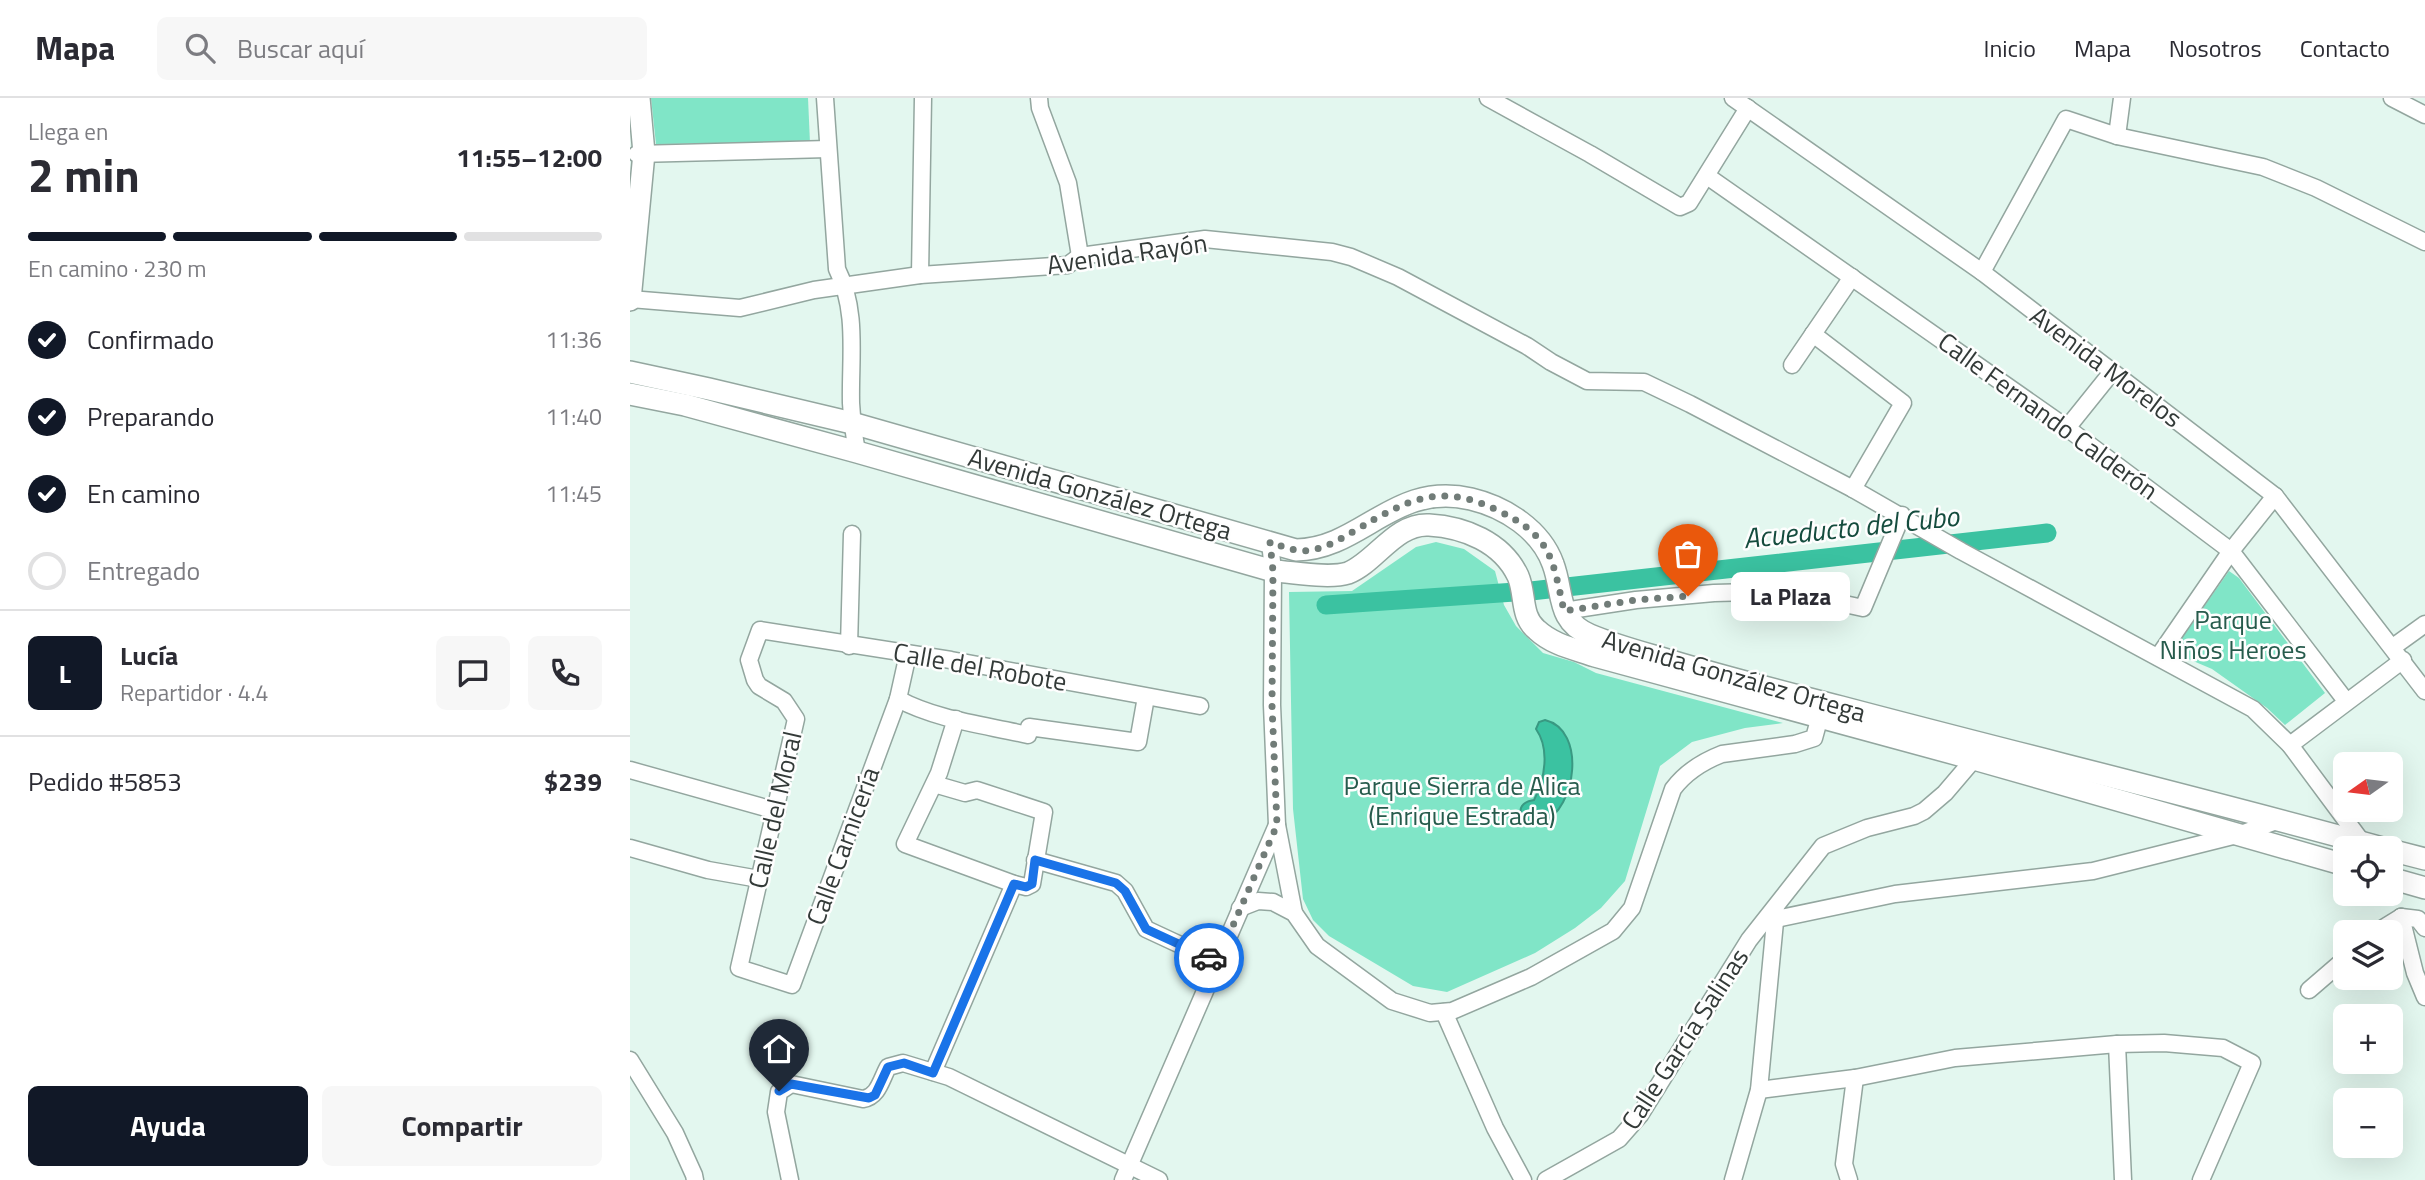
<!DOCTYPE html>
<html lang="es">
<head>
<meta charset="utf-8">
<style>
	:root { --surface:#fff; --page:#f7f7f7; --text:#2b2b33; --muted:#7c7c81; --line:#e1e1e2; --accent:#111827 }
	body { margin:0; font-family:"Titillium Web",sans-serif; background:var(--page); color:var(--text); height:100vh; display:flex; flex-direction:column; font-size:26px; white-space:nowrap }
	* { box-sizing:border-box; margin:0 }
	p { font-size:23px; color:var(--muted) }
	.icon { flex:none; width:38px; height:38px; fill:none; stroke:currentColor; stroke-width:2; stroke-linecap:round; stroke-linejoin:round }
	.map { position:relative; flex:1; overflow:hidden }
	.panel { display:flex; flex-direction:column; background:var(--surface); width:630px }
	.panel>* { flex:none }
	.needle { width:46px; rotate:256deg }
	.controls { position:absolute; left:1703px; top:654px; display:grid; gap:14px }
	.controls a { display:grid; place-items:center; width:70px; height:70px; border-radius:10px; background:var(--surface); box-shadow:0 7px 28px #0002; font-size:35px }
	.pin { position:absolute; display:grid; place-items:center; width:60px; height:60px; color:#fff; margin:-72px -30px; border-radius:50% 50% 50% 0; rotate:-45deg; box-shadow:0 0 7px #0007 }
	.pin .icon { rotate:45deg }
	.courier { position:absolute; display:grid; place-items:center; width:70px; height:70px; margin:-35px; border:5px solid #1a73e8; border-radius:50%; background:#fff; color:#222; box-shadow:0 2px 9px #0007 }
	.bubble { position:absolute; height:49px; border-radius:10px; background:var(--surface); box-shadow:0 7px 28px #0002; font-size:23px; font-weight:700; line-height:49px; text-align:center }
	.head em { font-style:normal; font-weight:700 }
	.head div { display:flex; flex-direction:column-reverse }
	.head { display:flex; align-items:center; justify-content:space-between; height:119px; padding:0 28px }
	h1 { font-size:46px; font-weight:700; line-height:52px }
	.bar { display:grid; grid-template-columns:repeat(4,1fr); gap:10px 7px; align-content:center; height:84px; padding:0 28px }
	.bar i { height:9px; border-radius:5px; background:var(--line) }
	.bar .active { background:var(--accent) }
	.bar p { grid-column:span 4 }
	.line { display:flex; align-items:center; gap:18px; padding:0 28px; border-top:2px solid var(--line) }
	.line div { flex:1 }
	.round { display:grid; place-items:center; flex:none; width:74px; height:74px; border-radius:10px; background:var(--page) }
	ol { padding:0 28px; list-style:none }
	li { display:flex; align-items:center; gap:21px; height:77px }
	li p { margin-inline-start:auto }
	li .icon { padding:7px; border-radius:50%; background:var(--accent); color:#fff; stroke-width:4 }
	li:last-child { color:var(--muted) }
	li i { width:38px; height:38px; border:4px solid var(--line); border-radius:50% }
	.action { display:flex; gap:14px; margin-top:auto; padding:14px 28px }
	.action a { flex:1; height:80px; border-radius:10px; background:var(--accent); color:#fff; font-size:28px; font-weight:700; line-height:80px; text-align:center }
	.action a+a { background:var(--page); color:var(--text) }
	header { display:flex; align-items:center; gap:42px; box-sizing:border-box; height:98px; padding:0 35px; background:var(--surface); border-bottom:2px solid var(--line) }
	header strong { font-size:33px }
	nav { display:flex; gap:38px; margin-inline-start:auto; font-size:24px }
	.search { width:490px; height:63px; background:var(--page); display:flex; align-items:center; gap:18px; box-sizing:border-box; padding:0 24px; border-radius:10px; color:var(--muted); font-size:26px }
	main { display:flex; flex:1; min-height:0 }
	.map>svg:first-child { display:block }
	.green { fill:#80e5c7 }
	.water { fill:#3bc2a1; stroke:#399982; stroke-width:2 }
	.lines { fill:none; stroke-linecap:round; stroke-linejoin:round }
	.canal { stroke:#3bc2a1; stroke-width:19 }
	.street-casing { stroke:#93a69f; stroke-width:19 }
	.secondary-casing { stroke:#93a69f; stroke-width:24 }
	.street { stroke:#fff; stroke-width:16 }
	.secondary { stroke:#fff; stroke-width:21 }
	.done { stroke:#717c78; stroke-width:7; stroke-dasharray:0 12.6 }
	.route { stroke:#1a73e8; stroke-width:9 }
	.labels { text-anchor:middle; stroke-width:5; stroke-linejoin:round; paint-order:stroke }
	.street-label { font-size:26px; fill:#333a38; stroke:#fefefe }
	.park-label { font-size:26px; fill:#265b4c; stroke:#fefefe }
	.water-label { font-size:28px; font-style:italic; fill:#154c3e; stroke:#fefefe }
</style>
</head>
<body>
<header>
<strong>Mapa</strong>
<div class="search"><svg class="icon" aria-label="search" viewBox="0 0 24 24"><circle cx="10" cy="10" r="6"/><path d="M15 15l6 6"/></svg>Buscar aquí</div>
<nav><a>Inicio</a><a>Mapa</a><a>Nosotros</a><a>Contacto</a></nav>
</header>
<main>
<section class="panel">
<div class="head"><div><h1>2 min</h1><p>Llega en</p></div><em>11:55–12:00</em></div>
<div class="bar"><i class="active"></i><i class="active"></i><i class="active"></i><i></i><p>En camino · 230 m</p></div>
<ol>
<li><svg class="icon" aria-label="check" viewBox="0 0 24 24"><path d="M5 12l5 5 9-10"/></svg>Confirmado<p>11:36</p></li>
<li><svg class="icon" aria-label="check" viewBox="0 0 24 24"><path d="M5 12l5 5 9-10"/></svg>Preparando<p>11:40</p></li>
<li><svg class="icon" aria-label="check" viewBox="0 0 24 24"><path d="M5 12l5 5 9-10"/></svg>En camino<p>11:45</p></li>
<li><i></i>Entregado</li>
</ol>
<div class="line" style="height:126px"><b class="round" style="background:var(--accent);color:#fff">L</b><div><b>Lucía</b><p>Repartidor · 4.4</p></div><a class="round"><svg class="icon" aria-label="chat" viewBox="0 0 24 24"><path d="M4 5h16v11H9l-5 4z"/></svg></a><a class="round"><svg class="icon" aria-label="phone" viewBox="0 0 24 24"><path d="M5 4h4l2 5-3 2q2 4 5 5l2-3 5 2v4C11 20 4 13 5 4z"/></svg></a></div>
<div class="line" style="height:91px"><div>Pedido #5853</div><b>$239</b></div>
<div class="action"><a>Ayuda</a><a>Compartir</a></div>
</section>
<div class="map">
<svg width="1795" height="1082" viewBox="0 0 1795 1082">
	<rect width="100%" height="100%" fill="#e3f7ef"/>
	<g class="green">
		<polygon points="21,0 178,0 180,45 26,46"/>
		<polygon points="806,444 834,451 865,473 874,507 886,528 913,555 944,564 966,575 1153,625 1115,630 1062,644 1030,668 995,783 971,810 945,830 905,855 817,894 783,888 699,838 683,822 673,801 663,711 659,494 722,493 786,449"/>
		<polygon points="1599,473 1609,480 1695,595 1655,627 1637,610 1582,571 1542,554"/>
	</g>
	<path class="water" d="M915 622C957 632 946 711 913 724 895 731 878 706 904 702 915 681 920 651 906 631L909 624Z"/>
	<g class="lines">
		<polyline class="canal" points="696,507 901,493 1417,435"/>
		<defs>
			<g id="street">
				<path d="M195 0 207 171C228 213 220 259 221 305 222 322 224 337 227 354"/>
				<polyline points="409,0 410,10 438,85 450,158"/>
				<polyline points="858,0 960,56 1050,109 1059,105 1118,10"/>
				<polyline points="1103,0 1352,174 1645,398 1795,593"/>
				<polyline points="1762,0 1795,17"/>
				<polyline points="1487,38 1492,0"/>
				<polyline points="7,56 198,51"/>
				<polyline points="1077,78 1437,330 1601,453 1716,603"/>
				<polyline points="1352,174 1436,21 1487,38 1633,69 1686,90 1795,144"/>
				<polyline points="290,177 293,0"/>
				<polyline points="0,201 110,210 184,192 290,177 438,167 450,158 575,141 702,154 721,159 768,179 897,248 921,264 957,283 1014,284 1060,306 1223,391 1331,453 1623,611 1660,647 1732,744"/>
				<polyline points="1183,236 1273,305 1223,391"/>
				<polyline points="1162,267 1222,179"/>
				<polyline points="1437,330 1482,274"/>
				<polyline points="640,444 643,473 642,607 647,727 664,815"/>
				<polyline points="934,513 1006,502 1084,495 1155,493 1233,510 1272,417"/>
				<polyline points="219,548 222,436"/>
				<polyline points="1763,549 1795,526"/>
				<polyline points="278,556 268,601 162,887 109,870 166,621 154,603 129,588 125,582 119,562 130,532 321,562 570,608"/>
				<polyline points="1528,559 1601,453 1645,398"/>
				<path d="M268 601C307 622 355 627 398 637L399 629 508 644 516 599"/>
				<polyline points="1660,647 1773,562"/>
				<polyline points="0,672 147,713"/>
				<polyline points="304,686 335,695 347,692 414,714 402,786 396,789 384,786 275,746 309,675 326,621"/>
				<polyline points="0,750 78,772 129,781"/>
				<polyline points="405,762 486,785 495,793 516,831 587,864"/>
				<path d="M610 810 628 803 643 804 664 815 687 848 762 903 800 915 822 913 901 879 983 833 1002 810 1043 691C1055 675 1074 663 1092 656L1165 646 1184 640 1192 611"/>
				<polyline points="1771,819 1785,875 1795,899"/>
				<polyline points="1771,819 1788,821 1795,830"/>
				<polyline points="1146,821 1265,796 1463,773 1611,736 1649,722"/>
				<polyline points="1745,835 1771,819"/>
				<polyline points="1679,892 1715,861"/>
				<polyline points="814,914 865,1030 893,1082"/>
				<polyline points="1487,946 1493,1082"/>
				<polyline points="0,962 45,1035 64,1077 65,1082"/>
				<polyline points="303,974 384,786"/>
				<polyline points="1129,992 1225,980 1325,960 1487,946 1534,945 1593,950 1622,965 1571,1082"/>
				<path d="M160 1082 146 1014 149 994 161 986 233 1001C248 999 251 982 258 969L273 965 319 979 529 1082"/>
				<polyline points="493,1082 647,727"/>
				<polyline points="916,1082 989,1041 1010,1017 1119,842 1193,748 1237,730 1284,718 1294,713 1315,695 1344,661 1348,652"/>
				<polyline points="1103,1082 1129,992 1146,813"/>
				<polyline points="1219,1082 1214,1066 1225,980"/>
			</g>
			<g id="secondary">
				<polyline points="0,202 14,55 9,0"/>
				<path d="M0 274 79 291 222 325 666 452C732 451 764 383 841 401 875 409 911 432 923 466 934 495 926 523 960 537 986 548 1014 555 1041 563 1097 580 1154 594 1211 609 1392 657 1575 701 1756 751"/>
				<path d="M0 296 55 307 227 354 643 473C663 474 699 481 718 475 746 464 765 425 799 427 834 429 872 444 888 478 896 496 890 518 907 532 923 547 945 551 965 558L1344 661 1715 767"/>
				<polyline points="1760,752 1795,761"/>
				<polyline points="1760,780 1795,790"/>
			</g>
		</defs>
		<use href="#street" class="street-casing"/>
		<use href="#secondary" class="secondary-casing"/>
		<use href="#street" class="street"/>
		<use href="#secondary" class="secondary"/>
	</g>
	<g class="lines">
		<path class="done" d="M579 860 587 864 647 727 642 607 643 473 640 444C654 449 667 455 682 452 698 449 712 440 726 432 777 402 809 384 867 412 921 438 922 458 934 513L1006 502 1058 498"/>
		<polyline class="route" points="149,993 161,986 239,1000 245,997 258,969 274,965 303,975 384,786 396,789 402,786 405,762 486,785 495,793 516,831 579,860"/>
	</g>
	<g class="labels">
		<g class="street-label">
			<text transform="translate(497 156) rotate(-8)" y="9">Avenida Rayón</text>
			<text transform="translate(1476 269) rotate(37)" y="9">Avenida Morelos</text>
			<text transform="translate(1418 318) rotate(36)" y="9">Calle Fernando Calderón</text>
			<text transform="translate(470 396) rotate(16)" y="9">Avenida González Ortega</text>
			<text transform="translate(350 569) rotate(10)" y="9">Calle del Robote</text>
			<text transform="translate(1104 578) rotate(16)" y="9">Avenida González Ortega</text>
			<text transform="translate(145 712) rotate(-77)" y="9">Calle del Moral</text>
			<text transform="translate(213 748) rotate(-70)" y="9">Calle Carnicería</text>
			<text transform="translate(1055 941) rotate(-57)" y="9">Calle García Salinas</text>
		</g>
		<g class="park-label">
			<text x="1603" y="531">Parque<tspan x="1603" dy="30">Niños Heroes</tspan></text>
			<text x="832" y="697">Parque Sierra de Alica<tspan x="832" dy="30">(Enrique Estrada)</tspan></text>
		</g>
		<g class="water-label">
			<text transform="translate(1221 429) rotate(-6)" y="10">Acueducto del Cubo</text>
		</g>
	</g>
</svg>
<div class="controls">
<a><svg class="needle" viewBox="-14 -14 28 28"><path d="M0-13l5 13h-10z" fill="#e53935"/><path d="M0 13l5-13h-10z" fill="#7c7c81"/></svg></a>
<a><svg class="icon" aria-label="locate" viewBox="0 0 24 24"><circle cx="12" cy="12" r="6"/><path d="M12 2v4M12 18v4M2 12h4M18 12h4"/></svg></a>
<a><svg class="icon" aria-label="layers" viewBox="0 0 24 24"><path d="M12 4l9 5-9 5-9-5zM3 14l9 5 9-5"/></svg></a>
<a>+</a>
<a>−</a>
</div>
<div class="pin" style="left:1058px;top:498px;background:#ea580c"><svg class="icon" aria-label="bag" viewBox="0 0 24 24"><path d="M5 8h14l-1 12H6zM9 8a3 3 0 0 1 6 0"/></svg></div>
<div class="pin" style="left:149px;top:993px;background:#1f2937"><svg class="icon" aria-label="home" viewBox="0 0 24 24"><path d="M3 11l9-7 9 7M6 9v11h12V9"/></svg></div>
<div class="courier" style="left:579px;top:860px"><svg class="icon" aria-label="car" viewBox="0 0 24 24"><path d="M5 17H2v-5l4-1 3-4h7l3 4 3 1v5h-3M9 17h6M6 11h13"/><circle cx="7" cy="17" r="2"/><circle cx="17" cy="17" r="2"/></svg></div>
<div class="bubble" style="left:1101px;top:474px;width:119px">La Plaza</div>
</div>
</main>
</body>
</html>
